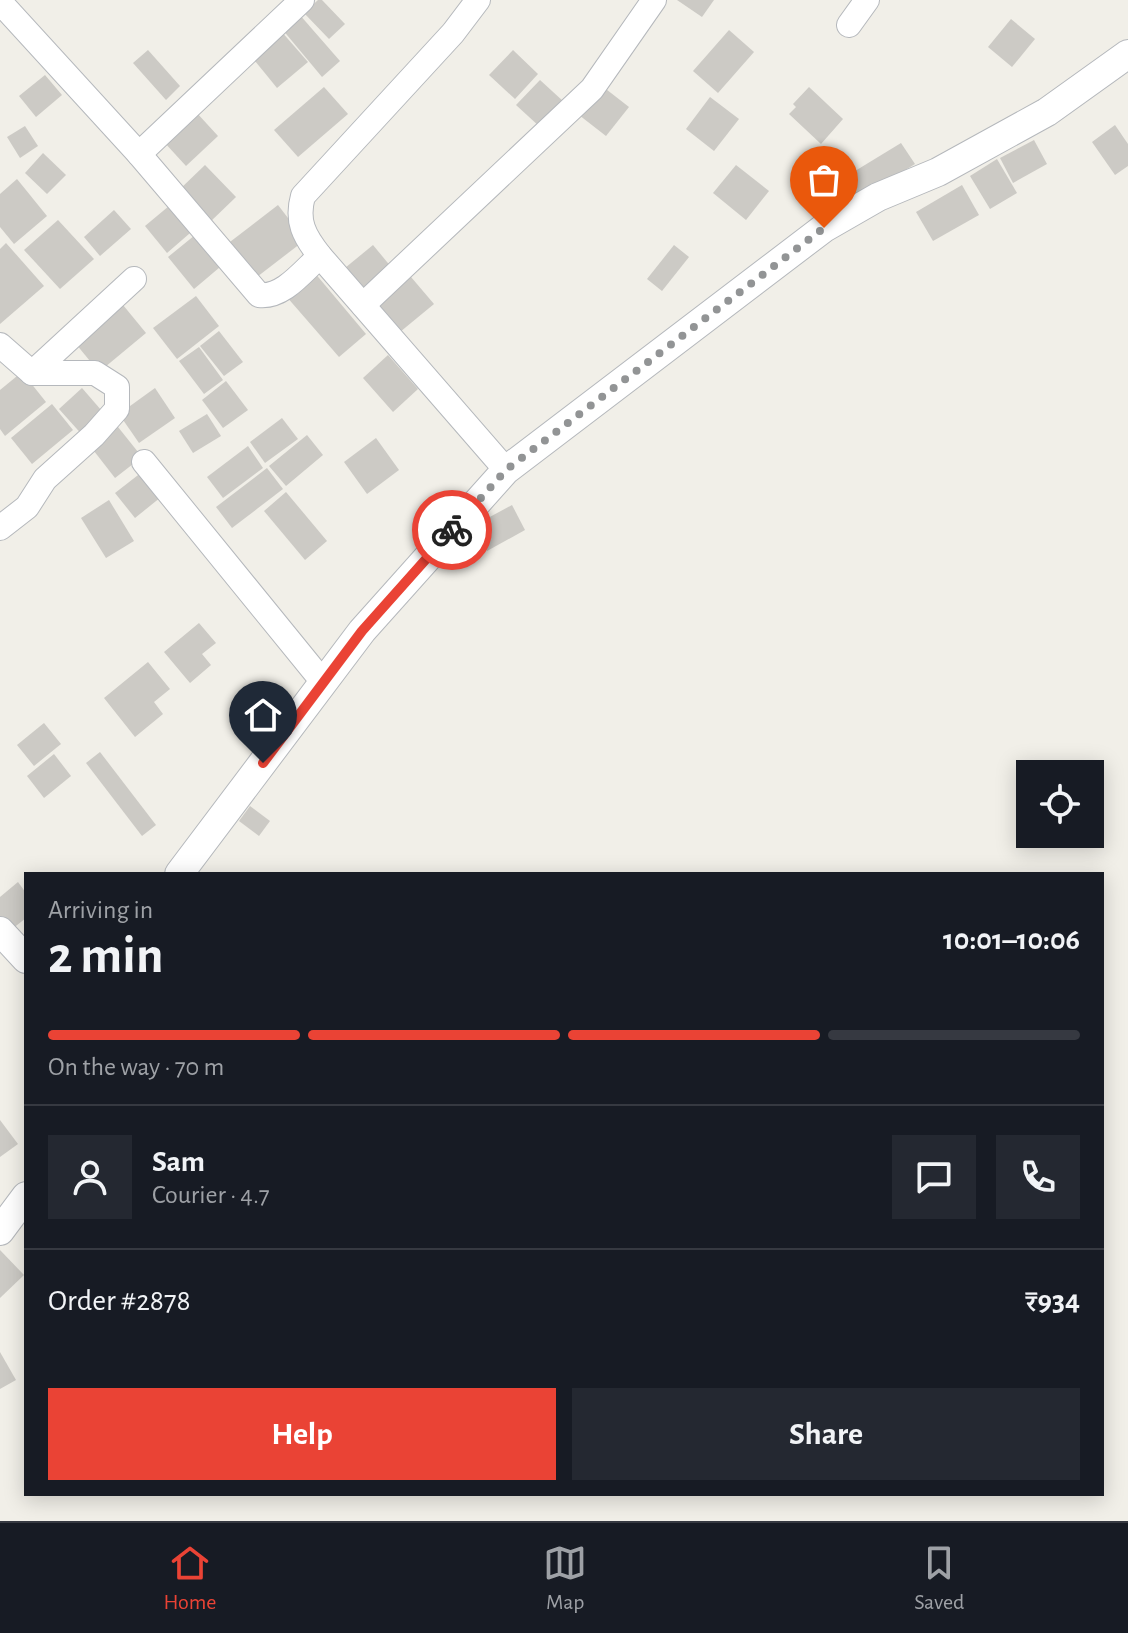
<!DOCTYPE html>
<html lang="en">
<head>
<meta charset="utf-8">
<style>
	:root { --surface:#171b24; --page:#242831; --text:#f1f3f6; --muted:#9ea1a6; --line:#363941; --accent:#ea4335 }
	body { margin:0; font-family:"Alegreya Sans",sans-serif; background:var(--page); color:var(--text); height:100vh; display:flex; flex-direction:column; font-size:30px; white-space:nowrap }
	* { box-sizing:border-box; margin:0 }
	p { font-size:26px; color:var(--muted) }
	.icon { flex:none; width:44px; height:44px; fill:none; stroke:currentColor; stroke-width:2; stroke-linecap:round; stroke-linejoin:round }
	.map { position:relative; flex:1; overflow:hidden }
	.sheet { position:absolute; left:24px; top:872px; width:1080px; height:624px; display:flex; flex-direction:column; background:var(--surface); border-radius:0px; box-shadow:0 4px 20px #0003 }
	.sheet>* { flex:none }
	.tools { position:absolute; left:1016px; top:760px; display:grid; gap:16px }
	.tools a { display:grid; place-items:center; width:88px; height:88px; border-radius:0px; background:var(--surface); box-shadow:0 4px 20px #0003; font-size:40px }
	.pin { position:absolute; display:grid; place-items:center; width:68px; height:68px; color:#fff; margin:-82px -34px; border-radius:50% 50% 50% 0; rotate:-45deg; box-shadow:0 0 8px #0007 }
	.pin .icon { rotate:45deg }
	.courier { position:absolute; display:grid; place-items:center; width:80px; height:80px; margin:-40px; border:6px solid #ea4335; border-radius:50%; background:#fff; color:#222; box-shadow:0 2px 10px #0007 }
	.headline em { font-style:normal; font-weight:700 }
	.headline div { display:flex; flex-direction:column-reverse }
	.headline { display:flex; align-items:center; justify-content:space-between; height:136px; padding:0 24px }
	h1 { font-size:52px; font-weight:700; line-height:60px }
	.bar { display:grid; grid-template-columns:repeat(4,1fr); gap:12px 8px; align-content:center; height:96px; padding:0 24px }
	.bar i { height:10px; border-radius:6px; background:var(--line) }
	.bar .selected { background:var(--accent) }
	.bar p { grid-column:span 4 }
	.line { display:flex; align-items:center; gap:20px; padding:0 24px; border-top:2px solid var(--line) }
	.line div { flex:1 }
	.round { display:grid; place-items:center; flex:none; width:84px; height:84px; border-radius:0px; background:var(--page) }
	.action { display:flex; gap:16px; margin-top:auto; padding:16px 24px }
	.action a { flex:1; height:92px; border-radius:0px; background:var(--accent); color:#fff; font-size:32px; font-weight:700; line-height:92px; text-align:center }
	.action a+a { background:var(--page); color:var(--text) }
	.dock { display:flex; justify-content:space-around; align-items:center; height:112px; border-top:2px solid var(--line); background:var(--surface); font-size:22px; color:var(--muted) }
	.dock a { display:grid; justify-items:center; gap:4px }
	.dock .selected { color:var(--accent) }
	.map>svg:first-child { display:block }
	.building { fill:#cccac5 }
	.lines { fill:none; stroke-linecap:round; stroke-linejoin:round }
	.minor-casing { stroke:#b5b8bc; stroke-width:26 }
	.tertiary-casing { stroke:#b5b8bc; stroke-width:30 }
	.minor { stroke:#fff; stroke-width:24 }
	.tertiary { stroke:#fff; stroke-width:28 }
	.done { stroke:#929495; stroke-width:8; stroke-dasharray:0 14.4 }
	.route { stroke:#ea4335; stroke-width:10 }
</style>
</head>
<body>
<div class="map">
<svg width="1128" height="1521" viewBox="0 0 1128 1521">
	<rect width="100%" height="100%" fill="#f1efe8"/>
	<g class="building">
		<polygon points="318,0 322,0 345,24 329,39 304,13"/>
		<polygon points="677,0 714,0 702,17"/>
		<polygon points="299,14 340,61 322,77 282,29"/>
		<polygon points="1011,19 1035,39 1012,67 988,47"/>
		<polygon points="729,30 754,52 718,93 693,71"/>
		<polygon points="281,31 308,62 277,88 251,56"/>
		<polygon points="148,50 180,86 166,100 133,63"/>
		<polygon points="513,50 538,74 515,99 489,75"/>
		<polygon points="45,75 62,95 36,117 19,96"/>
		<polygon points="540,80 564,102 540,127 516,105"/>
		<polygon points="602,86 629,107 606,136 579,115"/>
		<polygon points="324,87 348,114 298,157 274,130"/>
		<polygon points="809,87 843,119 821,144 789,114 796,107 793,104"/>
		<polygon points="710,97 739,119 714,151 686,129"/>
		<polygon points="196,112 218,136 186,166 164,142"/>
		<polygon points="1115,125 1128,144 1128,166 1115,175 1092,142"/>
		<polygon points="25,126 38,146 20,158 7,137"/>
		<polygon points="1034,140 1047,164 1013,183 1000,158"/>
		<polygon points="901,143 915,164 850,204 837,182"/>
		<polygon points="43,153 66,175 47,194 25,173"/>
		<polygon points="997,159 1017,193 990,209 970,176"/>
		<polygon points="205,165 236,197 209,223 178,191"/>
		<polygon points="736,165 769,191 746,220 713,193"/>
		<polygon points="17,179 47,216 14,244 0,227 0,194"/>
		<polygon points="962,185 979,215 933,241 916,212"/>
		<polygon points="175,201 197,227 167,253 145,226"/>
		<polygon points="278,205 305,240 253,280 226,245"/>
		<polygon points="114,210 131,229 100,256 84,237"/>
		<polygon points="58,220 94,259 60,289 24,250"/>
		<polygon points="200,231 226,262 194,289 168,257"/>
		<polygon points="6,243 44,286 0,324 0,249"/>
		<polygon points="373,245 392,268 363,292 345,268"/>
		<polygon points="674,245 689,257 662,291 647,279"/>
		<polygon points="314,272 366,334 339,357 286,296"/>
		<polygon points="411,277 434,304 400,332 377,305"/>
		<polygon points="196,296 219,326 177,359 153,328"/>
		<polygon points="123,305 146,333 99,372 76,344"/>
		<polygon points="219,331 243,362 224,376 200,346"/>
		<polygon points="199,347 223,380 204,394 179,361"/>
		<polygon points="388,355 418,389 393,412 363,378"/>
		<polygon points="22,372 46,402 5,436 0,429 0,390"/>
		<polygon points="226,381 248,410 223,428 202,400"/>
		<polygon points="82,388 108,418 85,438 59,409"/>
		<polygon points="155,388 175,418 139,443 119,414"/>
		<polygon points="52,404 73,430 32,464 11,438"/>
		<polygon points="207,414 221,436 193,453 179,431"/>
		<polygon points="282,418 298,439 265,463 250,442"/>
		<polygon points="114,422 142,457 115,478 87,442"/>
		<polygon points="307,435 323,455 286,486 269,466"/>
		<polygon points="376,438 399,470 367,494 344,462"/>
		<polygon points="248,446 263,468 223,498 207,477"/>
		<polygon points="267,468 283,489 232,528 216,507"/>
		<polygon points="142,472 161,497 135,518 115,493"/>
		<polygon points="286,492 327,541 305,560 264,511"/>
		<polygon points="109,500 134,541 106,558 81,518"/>
		<polygon points="512,505 525,530 487,551 473,526"/>
		<polygon points="199,623 216,643 202,654 211,665 190,683 164,652"/>
		<polygon points="148,662 170,689 154,702 163,714 135,737 104,698"/>
		<polygon points="44,723 61,744 34,766 17,745"/>
		<polygon points="100,752 156,825 142,836 86,763"/>
		<polygon points="54,754 71,776 44,798 27,776"/>
		<polygon points="250,806 270,821 259,836 239,821"/>
		<polygon points="18,882 26,893 26,918 7,933 0,924 0,897"/>
		<polygon points="0,1120 18,1144 0,1157"/>
		<polygon points="0,1250 24,1275 0,1298"/>
		<polygon points="0,1352 16,1380 0,1389"/>
	</g>
	<g class="lines">
		<defs>
			<g id="minor">
				<path d="M478 0 453 33 303 196C296 221 304 236 320 256L506 470"/>
				<path d="M1 3 139 154 259 295C283 298 303 271 320 256"/>
				<polyline points="849,25 867,0"/>
				<polyline points="139,154 302,0"/>
				<polyline points="363,305 592,89 654,0"/>
				<polyline points="0,345 32,373 95,373 117,387 117,409 94,435 45,479 27,507 0,528"/>
				<polyline points="32,373 134,279"/>
				<polyline points="144,462 323,682"/>
			</g>
			<g id="tertiary">
				<polyline points="179,874 362,631 506,470 824,228 878,197 938,172 1047,112 1128,54"/>
				<polyline points="0,931 26,959"/>
				<polyline points="0,1231 26,1196"/>
			</g>
		</defs>
		<use href="#minor" class="minor-casing"/>
		<use href="#tertiary" class="tertiary-casing"/>
		<use href="#minor" class="minor"/>
		<use href="#tertiary" class="tertiary"/>
	</g>
	<g class="lines">
		<polyline class="done" points="452,530 506,470 824,228"/>
		<polyline class="route" points="263,763 362,631 452,530"/>
	</g>
</svg>
<div class="tools">
<a><svg class="icon" aria-label="locate" viewBox="0 0 24 24"><circle cx="12" cy="12" r="6"/><path d="M12 2v4M12 18v4M2 12h4M18 12h4"/></svg></a>
</div>
<div class="pin" style="left:824px;top:228px;background:#ea580c"><svg class="icon" aria-label="bag" viewBox="0 0 24 24"><path d="M5 8h14l-1 12H6zM9 8a3 3 0 0 1 6 0"/></svg></div>
<div class="pin" style="left:263px;top:763px;background:#1f2937"><svg class="icon" aria-label="home" viewBox="0 0 24 24"><path d="M3 11l9-7 9 7M6 9v11h12V9"/></svg></div>
<div class="courier" style="left:452px;top:530px"><svg class="icon" aria-label="bike" viewBox="0 0 24 24"><circle cx="6" cy="16" r="4"/><circle cx="18" cy="16" r="4"/><path d="M6 16l4-8h5l3 8M10 8l3 8H6M13 5h3"/></svg></div>
<section class="sheet">
<div class="headline"><div><h1>2 min</h1><p>Arriving in</p></div><em>10:01–10:06</em></div>
<div class="bar"><i class="selected"></i><i class="selected"></i><i class="selected"></i><i></i><p>On the way · 70 m</p></div>
<div class="line" style="height:144px"><a class="round"><svg class="icon" aria-label="person" viewBox="0 0 24 24"><circle cx="12" cy="8" r="4"/><path d="M4 21q1-7 8-7t8 7"/></svg></a><div><b>Sam</b><p>Courier · 4.7</p></div><a class="round"><svg class="icon" aria-label="chat" viewBox="0 0 24 24"><path d="M4 5h16v11H9l-5 4z"/></svg></a><a class="round"><svg class="icon" aria-label="phone" viewBox="0 0 24 24"><path d="M5 4h4l2 5-3 2q2 4 5 5l2-3 5 2v4C11 20 4 13 5 4z"/></svg></a></div>
<div class="line" style="height:104px"><div>Order #2878</div><b>₹934</b></div>
<div class="action"><a>Help</a><a>Share</a></div>
</section>
</div>
<nav class="dock">
<a class="selected"><svg class="icon" aria-label="home" viewBox="0 0 24 24"><path d="M3 11l9-7 9 7M6 9v11h12V9"/></svg>Home</a>
<a><svg class="icon" aria-label="map" viewBox="0 0 24 24"><path d="M3 6l6-2 6 2 6-2v14l-6 2-6-2-6 2zM9 4v14M15 6v14"/></svg>Map</a>
<a><svg class="icon" aria-label="saved" viewBox="0 0 24 24"><path d="M7 4h10v16l-5-4-5 4z"/></svg>Saved</a>
</nav>
</body>
</html>
